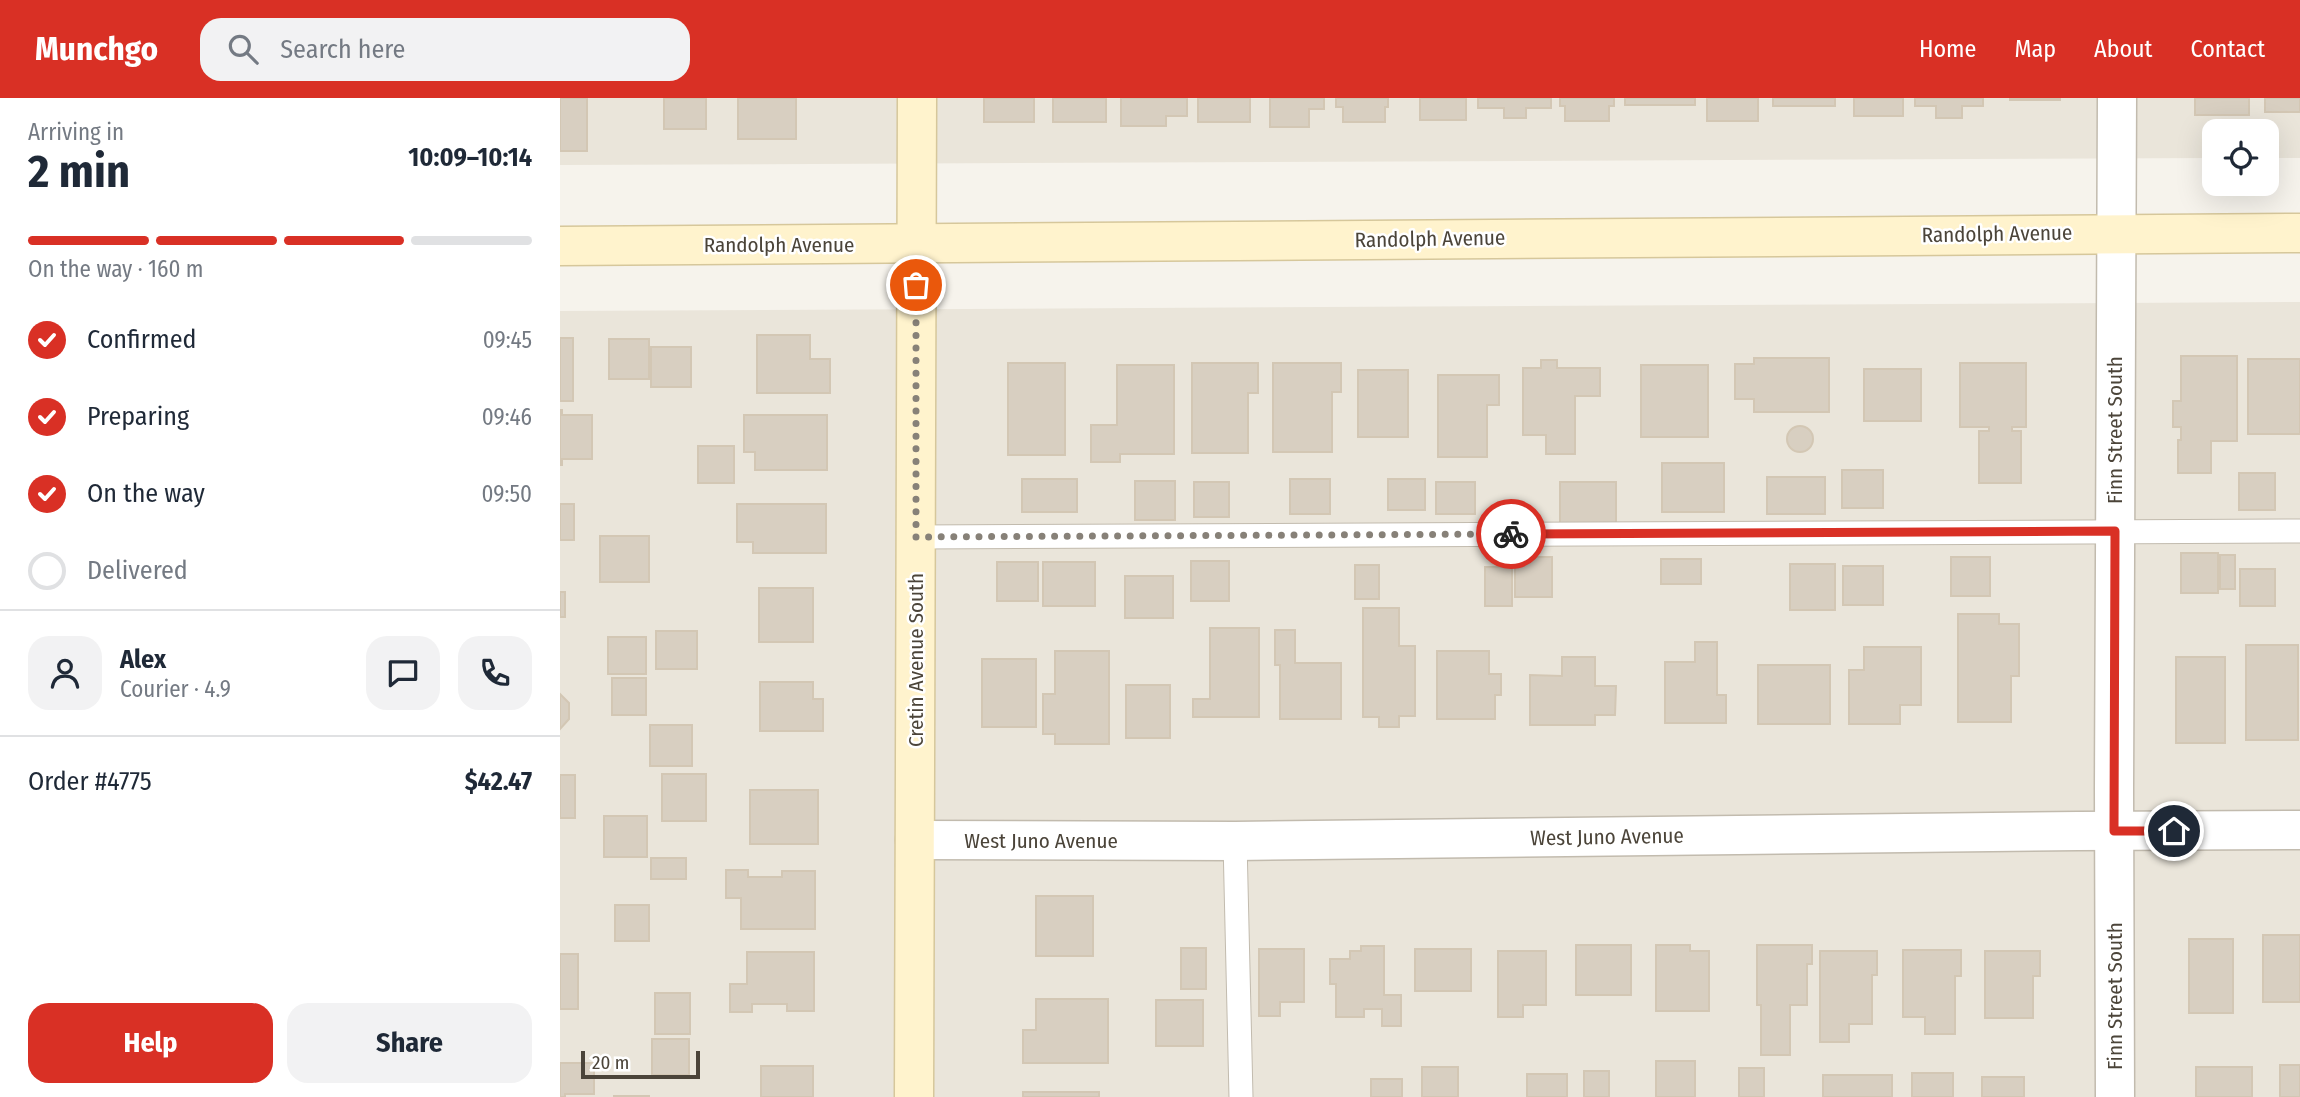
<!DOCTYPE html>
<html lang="en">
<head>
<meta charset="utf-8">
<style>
	:root { --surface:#fff; --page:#f2f2f3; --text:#1f2937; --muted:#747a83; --line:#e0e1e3; --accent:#d93025 }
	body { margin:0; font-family:"Fira Sans Condensed",sans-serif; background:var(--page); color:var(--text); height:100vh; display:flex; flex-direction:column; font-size:26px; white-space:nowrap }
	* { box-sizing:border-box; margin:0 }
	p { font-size:23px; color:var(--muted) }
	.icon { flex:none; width:38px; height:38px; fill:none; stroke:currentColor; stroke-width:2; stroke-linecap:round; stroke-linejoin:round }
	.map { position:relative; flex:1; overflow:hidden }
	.side { display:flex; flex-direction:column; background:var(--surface); width:560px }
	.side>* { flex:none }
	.fabs { position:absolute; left:1642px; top:21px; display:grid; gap:14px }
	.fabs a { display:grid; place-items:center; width:77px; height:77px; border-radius:14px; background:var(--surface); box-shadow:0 7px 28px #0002; font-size:35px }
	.scale { position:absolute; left:21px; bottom:18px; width:119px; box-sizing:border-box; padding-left:7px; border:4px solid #4b4439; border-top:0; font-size:19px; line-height:24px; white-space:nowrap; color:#4b4439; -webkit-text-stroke:5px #fff; paint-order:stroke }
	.pin { position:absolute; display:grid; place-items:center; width:60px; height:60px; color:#fff; margin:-30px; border:4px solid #fff; border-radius:50%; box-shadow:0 2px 7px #0007 }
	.courier { position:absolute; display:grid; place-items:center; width:70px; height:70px; margin:-35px; border:5px solid #d93025; border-radius:50%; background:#fff; color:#222; box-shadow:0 2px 9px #0007 }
	.overview em { font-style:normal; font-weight:700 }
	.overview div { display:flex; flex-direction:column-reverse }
	.overview { display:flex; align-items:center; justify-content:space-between; height:119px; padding:0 28px }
	h1 { font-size:46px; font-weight:700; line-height:52px }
	.bar { display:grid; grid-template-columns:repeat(4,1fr); gap:10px 7px; align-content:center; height:84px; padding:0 28px }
	.bar i { height:9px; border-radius:5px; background:var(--line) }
	.bar .current { background:var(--accent) }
	.bar p { grid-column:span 4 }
	.line { display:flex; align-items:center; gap:18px; padding:0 28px; border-top:2px solid var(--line) }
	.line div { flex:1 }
	.round { display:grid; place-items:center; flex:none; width:74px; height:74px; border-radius:21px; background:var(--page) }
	ol { padding:0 28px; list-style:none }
	li { display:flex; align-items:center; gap:21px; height:77px }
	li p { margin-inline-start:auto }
	li .icon { padding:7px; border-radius:50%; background:var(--accent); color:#fff; stroke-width:4 }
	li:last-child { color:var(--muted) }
	li i { width:38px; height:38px; border:4px solid var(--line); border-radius:50% }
	.cta { display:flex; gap:14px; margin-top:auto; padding:14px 28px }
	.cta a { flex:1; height:80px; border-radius:21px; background:var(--accent); color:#fff; font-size:28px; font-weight:700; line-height:80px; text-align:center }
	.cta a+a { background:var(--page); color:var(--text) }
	header { display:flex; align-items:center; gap:42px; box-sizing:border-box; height:98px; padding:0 35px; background:var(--accent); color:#fff }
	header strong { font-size:33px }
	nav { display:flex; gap:38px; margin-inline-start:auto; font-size:24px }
	.search { width:490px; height:63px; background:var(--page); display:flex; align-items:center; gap:18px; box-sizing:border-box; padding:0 24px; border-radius:21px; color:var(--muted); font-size:26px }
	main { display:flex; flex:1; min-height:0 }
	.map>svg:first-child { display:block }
	.residential { fill:#eae5da }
	.building { fill:#d8cfc1; stroke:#d3c7b4; stroke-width:2 }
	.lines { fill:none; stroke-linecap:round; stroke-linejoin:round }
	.lane-casing { stroke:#c2bbae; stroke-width:25 }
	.street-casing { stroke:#c2bbae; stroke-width:41 }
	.secondary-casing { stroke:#d6c79b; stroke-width:41 }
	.lane { stroke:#fff; stroke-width:23 }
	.street { stroke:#fff; stroke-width:38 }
	.secondary { stroke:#fff3cd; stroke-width:38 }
	.done { stroke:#878178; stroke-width:7; stroke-dasharray:0 12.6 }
	.route { stroke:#d93025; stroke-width:9 }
	.labels { text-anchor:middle; stroke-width:5; stroke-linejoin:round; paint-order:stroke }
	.street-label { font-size:21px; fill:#4b4439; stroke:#fff }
</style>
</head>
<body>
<header>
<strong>Munchgo</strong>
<div class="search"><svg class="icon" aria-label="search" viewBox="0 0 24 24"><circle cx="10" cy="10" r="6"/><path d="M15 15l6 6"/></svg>Search here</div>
<nav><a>Home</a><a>Map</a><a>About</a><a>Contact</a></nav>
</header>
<main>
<section class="side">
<div class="overview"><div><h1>2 min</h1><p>Arriving in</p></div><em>10:09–10:14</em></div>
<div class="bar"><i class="current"></i><i class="current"></i><i class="current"></i><i></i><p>On the way · 160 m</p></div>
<ol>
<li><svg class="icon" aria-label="check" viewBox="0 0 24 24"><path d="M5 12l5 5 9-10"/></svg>Confirmed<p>09:45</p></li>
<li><svg class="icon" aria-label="check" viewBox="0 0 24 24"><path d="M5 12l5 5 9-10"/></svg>Preparing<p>09:46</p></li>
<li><svg class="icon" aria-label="check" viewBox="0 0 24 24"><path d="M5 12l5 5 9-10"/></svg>On the way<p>09:50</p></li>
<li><i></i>Delivered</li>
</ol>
<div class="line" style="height:126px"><a class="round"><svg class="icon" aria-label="person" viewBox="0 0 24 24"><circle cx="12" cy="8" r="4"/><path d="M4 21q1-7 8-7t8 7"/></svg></a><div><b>Alex</b><p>Courier · 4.9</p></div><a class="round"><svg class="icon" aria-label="chat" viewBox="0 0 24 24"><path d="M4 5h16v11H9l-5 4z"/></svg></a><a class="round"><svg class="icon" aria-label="phone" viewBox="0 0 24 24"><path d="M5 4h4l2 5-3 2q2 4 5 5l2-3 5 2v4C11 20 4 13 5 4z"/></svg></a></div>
<div class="line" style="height:91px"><div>Order #4775</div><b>$42.47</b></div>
<div class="cta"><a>Help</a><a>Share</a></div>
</section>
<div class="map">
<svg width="1740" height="999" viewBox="0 0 1740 999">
	<rect width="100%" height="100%" fill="#f6f3ec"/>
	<g class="residential">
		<polygon points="0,0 1740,0 1740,60 1706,60 1706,33 1654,33 1654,60 0,67"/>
		<polygon points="1740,204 1740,999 0,999 0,213"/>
	</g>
	<g class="building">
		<rect x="0" y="0" width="27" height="53"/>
		<rect x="104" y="0" width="42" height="31"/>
		<rect x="178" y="0" width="58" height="41"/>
		<rect x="424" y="0" width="50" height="24"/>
		<rect x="493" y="0" width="53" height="24"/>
		<polygon points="561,0 627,0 627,18 606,18 606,28 561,28"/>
		<rect x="638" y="0" width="52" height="24"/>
		<polygon points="710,0 764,0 764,11 749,11 749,29 710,29"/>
		<polygon points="776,0 828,0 828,9 825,9 825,24 783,24 783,9 776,9"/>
		<rect x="860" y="0" width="46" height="22"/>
		<polygon points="918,0 991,0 991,10 966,10 966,20 944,20 944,10 918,10"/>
		<polygon points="1000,0 1054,0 1054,8 1049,8 1049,23 1005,23 1005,8 1000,8"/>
		<rect x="1065" y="0" width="70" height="7"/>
		<rect x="1147" y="0" width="51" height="23"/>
		<rect x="1213" y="0" width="62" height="8"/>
		<rect x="1294" y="0" width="49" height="18"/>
		<polygon points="1355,0 1423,0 1423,8 1402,8 1402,20 1376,20 1376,8 1355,8"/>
		<rect x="1450" y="0" width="50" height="2"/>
		<rect x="1635" y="0" width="54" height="17"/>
		<rect x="1705" y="0" width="35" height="14"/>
		<polygon points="197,237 250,237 250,261 270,261 270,295 197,295"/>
		<rect x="0" y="240" width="13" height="63"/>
		<rect x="49" y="241" width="40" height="40"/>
		<rect x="91" y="249" width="40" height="40"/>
		<polygon points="1621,258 1677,258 1677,343 1651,343 1651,375 1618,375 1618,342 1621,342 1621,329 1613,329 1613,303 1621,303"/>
		<polygon points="1194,260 1269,260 1269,314 1194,314 1194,301 1175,301 1175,266 1194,266"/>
		<rect x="1688" y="261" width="52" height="75"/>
		<polygon points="981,262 997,262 997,270 1040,270 1040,298 1015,298 1015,356 986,356 986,337 963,337 963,270 981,270"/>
		<rect x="448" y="265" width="57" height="92"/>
		<polygon points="632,265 698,265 698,295 688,295 688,355 632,355"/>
		<polygon points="713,265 781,265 781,294 772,294 772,354 713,354"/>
		<polygon points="1400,265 1466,265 1466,329 1452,329 1452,333 1461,333 1461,385 1419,385 1419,333 1429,333 1429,329 1400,329"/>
		<polygon points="557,267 614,267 614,356 560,356 560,364 531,364 531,327 557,327"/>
		<rect x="1081" y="267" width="67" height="72"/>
		<rect x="1304" y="271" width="57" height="52"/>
		<rect x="798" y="272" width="50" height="67"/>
		<polygon points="878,277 939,277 939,307 927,307 927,359 878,359"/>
		<polygon points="0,312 2,312 2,317 32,317 32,361 2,361 2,367 0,367"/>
		<polygon points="184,317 267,317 267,372 195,372 195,354 184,354"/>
		<circle cx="1240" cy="341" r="13"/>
		<rect x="138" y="348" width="36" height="37"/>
		<rect x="1102" y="365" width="62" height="49"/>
		<rect x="1282" y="372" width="41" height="38"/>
		<rect x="1679" y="375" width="36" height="37"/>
		<rect x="1207" y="379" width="58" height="37"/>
		<rect x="462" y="381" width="55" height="33"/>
		<rect x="730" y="381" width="40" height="35"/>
		<rect x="828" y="381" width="37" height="31"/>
		<rect x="575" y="383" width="40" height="39"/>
		<rect x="634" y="384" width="35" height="35"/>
		<rect x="876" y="384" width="39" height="32"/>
		<rect x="1000" y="384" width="56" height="41"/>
		<rect x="0" y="406" width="14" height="36"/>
		<polygon points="177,406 266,406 266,455 193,455 193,444 177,444"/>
		<rect x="40" y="438" width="49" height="46"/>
		<rect x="1621" y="455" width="37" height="40"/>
		<rect x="1660" y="457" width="15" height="34"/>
		<rect x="955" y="459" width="37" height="40"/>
		<rect x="1391" y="459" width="39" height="39"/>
		<rect x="1101" y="461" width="40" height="25"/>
		<rect x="631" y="463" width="38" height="40"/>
		<rect x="437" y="464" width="41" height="39"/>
		<rect x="483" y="464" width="52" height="44"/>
		<rect x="1230" y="466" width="45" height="46"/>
		<rect x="795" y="467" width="24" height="34"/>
		<rect x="1283" y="468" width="40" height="39"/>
		<rect x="925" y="469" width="27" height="39"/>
		<rect x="1680" y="471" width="35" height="37"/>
		<rect x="565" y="478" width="48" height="42"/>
		<rect x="199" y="490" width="54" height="54"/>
		<rect x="0" y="494" width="5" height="25"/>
		<polygon points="803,510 839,510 839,548 855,548 855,618 839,618 839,629 819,629 819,619 803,619"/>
		<polygon points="1398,516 1439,516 1439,526 1459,526 1459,578 1451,578 1451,624 1398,624"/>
		<polygon points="650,530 699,530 699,619 633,619 633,601 650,601"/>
		<polygon points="715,532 735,532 735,565 781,565 781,621 720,621 720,567 715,567"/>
		<rect x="96" y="533" width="41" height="38"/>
		<rect x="48" y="539" width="38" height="37"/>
		<polygon points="1135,544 1157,544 1157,597 1166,597 1166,625 1105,625 1105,564 1135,564"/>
		<rect x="1686" y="547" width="52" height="95"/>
		<polygon points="1304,549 1361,549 1361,607 1340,607 1340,626 1289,626 1289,572 1304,572"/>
		<polygon points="495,553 549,553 549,646 495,646 495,636 483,636 483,596 495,596"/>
		<polygon points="877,553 929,553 929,576 941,576 941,597 935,597 935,621 877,621"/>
		<polygon points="1002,559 1035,559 1035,588 1056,588 1055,617 1035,617 1035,627 970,627 970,577 1002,578"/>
		<rect x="1616" y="559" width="49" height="86"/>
		<rect x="422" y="561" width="54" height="68"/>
		<rect x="1198" y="567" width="72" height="59"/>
		<rect x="52" y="580" width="34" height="37"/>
		<polygon points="200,584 253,584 253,601 263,601 263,633 200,633"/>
		<rect x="566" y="587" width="44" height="53"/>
		<polygon points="0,596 9,605 9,621 0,631"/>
		<rect x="90" y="627" width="42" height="41"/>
		<rect x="102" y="676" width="44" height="47"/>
		<rect x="0" y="677" width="15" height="43"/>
		<rect x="190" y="692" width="68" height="54"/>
		<rect x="44" y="718" width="43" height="41"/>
		<rect x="91" y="760" width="35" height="21"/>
		<polygon points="166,772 188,772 188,779 222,779 222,773 255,773 255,831 181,831 181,800 166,800"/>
		<rect x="476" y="798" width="57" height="60"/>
		<rect x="55" y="807" width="34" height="36"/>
		<rect x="1703" y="837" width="37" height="67"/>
		<rect x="1629" y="841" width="44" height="74"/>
		<rect x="1016" y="847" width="55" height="50"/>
		<polygon points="1096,847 1130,847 1130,853 1149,853 1149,913 1096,913"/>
		<polygon points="1197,847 1252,847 1252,866 1247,866 1247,907 1230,907 1230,957 1201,957 1201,907 1197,907"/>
		<polygon points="801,848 824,848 824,897 841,897 841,928 822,928 822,911 804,911 804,919 776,919 776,886 770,886 770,861 790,861 790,853 801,853"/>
		<rect x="621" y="850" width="25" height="41"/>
		<polygon points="699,851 744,851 744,904 720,904 720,918 699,918"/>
		<rect x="855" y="851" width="56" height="42"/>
		<polygon points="1343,852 1401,852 1401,878 1395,878 1395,936 1365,936 1365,919 1343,919"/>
		<polygon points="938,853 986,853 986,907 963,907 963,919 938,919"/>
		<polygon points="1260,853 1317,853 1317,877 1312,877 1312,926 1289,926 1289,944 1260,944"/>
		<polygon points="1425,853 1480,853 1480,878 1473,878 1473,920 1425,920"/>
		<polygon points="187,854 254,854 254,913 227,913 227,906 192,906 192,914 170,914 170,886 187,886"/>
		<rect x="0" y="856" width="18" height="55"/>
		<rect x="95" y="895" width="35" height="41"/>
		<polygon points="476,901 548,901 548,965 463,965 463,932 476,932"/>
		<rect x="596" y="902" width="47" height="46"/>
		<rect x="92" y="941" width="37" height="36"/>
		<rect x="1096" y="963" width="39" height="36"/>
		<polygon points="0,965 34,965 34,996 5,996 5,999 0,999"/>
		<rect x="1720" y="967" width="20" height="32"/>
		<rect x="201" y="968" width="52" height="31"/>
		<rect x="862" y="969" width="36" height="30"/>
		<rect x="1636" y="969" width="56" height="30"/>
		<rect x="1179" y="970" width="25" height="29"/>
		<rect x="1024" y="973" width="25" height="26"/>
		<rect x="1352" y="975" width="41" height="24"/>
		<rect x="967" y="976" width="40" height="23"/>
		<rect x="1263" y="977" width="69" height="22"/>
		<rect x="1422" y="979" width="42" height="20"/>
		<rect x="811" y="981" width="31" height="18"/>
		<rect x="463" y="994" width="76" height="5"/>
		<rect x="54" y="998" width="35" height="1"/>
	</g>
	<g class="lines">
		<defs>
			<g id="lane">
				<polyline points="356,439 1740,433"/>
				<polyline points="675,743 681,999"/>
			</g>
			<g id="street">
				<polyline points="355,742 675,743 1518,733 1740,732"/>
				<polyline points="1555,999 1554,691 1557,0"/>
			</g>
			<g id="secondary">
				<polyline points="0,148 1740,135"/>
				<polyline points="354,999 357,0"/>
			</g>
		</defs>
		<use href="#lane" class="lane-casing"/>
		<use href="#street" class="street-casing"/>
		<use href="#secondary" class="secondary-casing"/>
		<use href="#lane" class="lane"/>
		<use href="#street" class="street"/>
		<use href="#secondary" class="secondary"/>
	</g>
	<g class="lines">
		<polyline class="done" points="356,187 356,439 951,436"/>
		<polyline class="route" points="951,436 1555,433 1554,733 1614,733"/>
	</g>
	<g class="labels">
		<g class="street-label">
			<text transform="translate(1437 136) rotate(-1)" y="7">Randolph Avenue</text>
			<text transform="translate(870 141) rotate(-1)" y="7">Randolph Avenue</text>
			<text x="219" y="154">Randolph Avenue</text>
			<text transform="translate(1555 332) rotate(-90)" y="7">Finn Street South</text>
			<text transform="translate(356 562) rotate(-90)" y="7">Cretin Avenue South</text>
			<text transform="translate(1047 739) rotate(-1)" y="7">West Juno Avenue</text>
			<text x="481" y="750">West Juno Avenue</text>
			<text transform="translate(1555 898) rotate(-90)" y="7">Finn Street South</text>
		</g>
	</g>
</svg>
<div class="fabs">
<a><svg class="icon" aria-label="locate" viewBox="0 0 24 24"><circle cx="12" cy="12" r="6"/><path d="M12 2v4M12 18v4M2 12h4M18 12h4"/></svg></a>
</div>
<div class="scale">20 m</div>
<div class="pin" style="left:356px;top:187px;background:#ea580c"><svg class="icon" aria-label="bag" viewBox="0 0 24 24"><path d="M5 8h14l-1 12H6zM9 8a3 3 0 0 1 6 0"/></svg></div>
<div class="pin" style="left:1614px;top:733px;background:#1f2937"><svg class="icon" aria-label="home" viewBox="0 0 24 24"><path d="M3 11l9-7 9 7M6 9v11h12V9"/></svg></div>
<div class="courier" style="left:951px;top:436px"><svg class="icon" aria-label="bike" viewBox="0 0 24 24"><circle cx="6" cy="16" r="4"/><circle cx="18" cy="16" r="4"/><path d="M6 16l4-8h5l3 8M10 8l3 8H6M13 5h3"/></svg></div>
</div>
</main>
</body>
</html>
